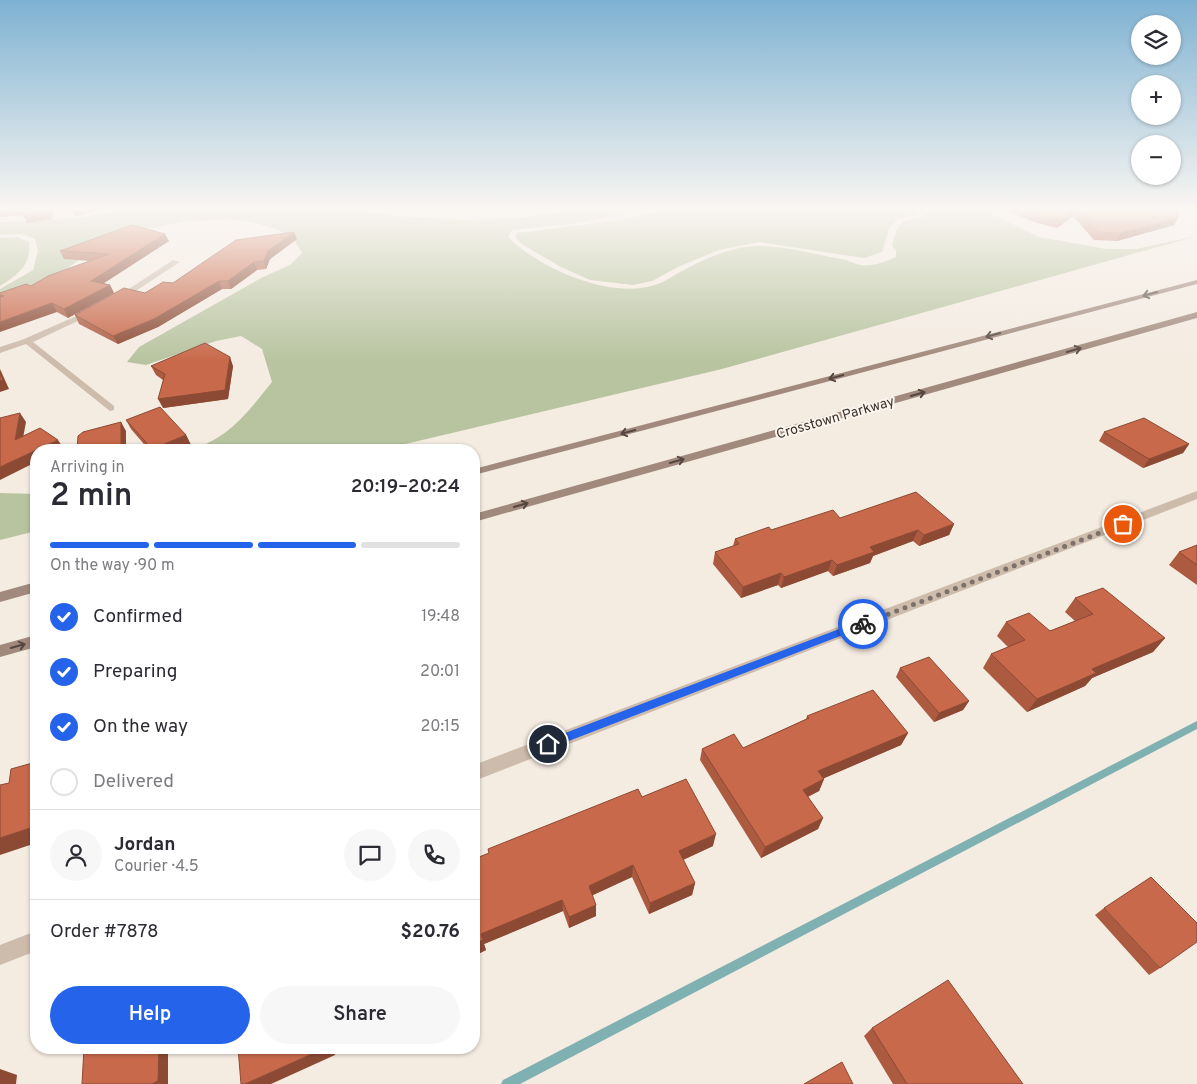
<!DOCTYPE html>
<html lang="en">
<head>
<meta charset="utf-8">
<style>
	:root { --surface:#fff; --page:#f7f7f7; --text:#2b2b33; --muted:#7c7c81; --line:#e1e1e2; --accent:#2563eb }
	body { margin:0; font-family:Overpass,sans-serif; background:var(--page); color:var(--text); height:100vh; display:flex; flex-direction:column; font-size:19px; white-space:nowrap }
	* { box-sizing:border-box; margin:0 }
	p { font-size:16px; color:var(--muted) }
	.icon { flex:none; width:28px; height:28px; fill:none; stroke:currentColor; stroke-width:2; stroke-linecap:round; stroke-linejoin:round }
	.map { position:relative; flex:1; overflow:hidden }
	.panel { position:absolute; left:30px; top:444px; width:450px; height:610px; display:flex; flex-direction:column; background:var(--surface); border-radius:20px; box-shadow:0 1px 4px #0004 }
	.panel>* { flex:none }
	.buttons { position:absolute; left:1131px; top:15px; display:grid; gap:10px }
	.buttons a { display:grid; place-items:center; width:50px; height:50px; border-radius:50%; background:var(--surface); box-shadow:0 1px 4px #0004; font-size:25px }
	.pin { position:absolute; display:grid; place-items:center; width:42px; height:42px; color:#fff; margin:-21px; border:2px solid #fff; border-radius:50%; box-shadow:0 1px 5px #0007 }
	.courier { position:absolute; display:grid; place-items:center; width:50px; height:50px; margin:-25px; border:4px solid #2563eb; border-radius:50%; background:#fff; color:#222; box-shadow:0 1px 6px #0007 }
	.summary em { font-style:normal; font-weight:600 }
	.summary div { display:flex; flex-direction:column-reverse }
	.summary { display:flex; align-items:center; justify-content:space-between; height:85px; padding:0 20px }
	h1 { font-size:32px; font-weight:600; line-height:38px }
	.bar { display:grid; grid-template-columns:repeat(4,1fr); gap:8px 5px; align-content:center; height:60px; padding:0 20px }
	.bar i { height:6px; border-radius:4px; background:var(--line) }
	.bar .active { background:var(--accent) }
	.bar p { grid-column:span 4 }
	.line { display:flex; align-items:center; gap:12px; padding:0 20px; border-top:1px solid var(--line) }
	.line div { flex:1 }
	.round { display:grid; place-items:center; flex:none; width:52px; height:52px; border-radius:26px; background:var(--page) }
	ol { padding:0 20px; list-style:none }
	li { display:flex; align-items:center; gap:15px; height:55px }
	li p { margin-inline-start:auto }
	li .icon { padding:5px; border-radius:50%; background:var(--accent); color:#fff; stroke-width:4 }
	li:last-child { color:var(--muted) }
	li i { width:28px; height:28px; border:2px solid var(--line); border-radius:50% }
	.button { display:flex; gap:10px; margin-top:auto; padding:10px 20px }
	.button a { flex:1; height:58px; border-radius:30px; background:var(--accent); color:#fff; font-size:20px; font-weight:600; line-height:58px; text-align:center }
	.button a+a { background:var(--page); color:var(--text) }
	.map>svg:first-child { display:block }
	.green { fill:#b8c4a0 }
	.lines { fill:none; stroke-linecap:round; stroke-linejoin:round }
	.stream { fill:#7fb0b2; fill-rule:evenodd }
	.minor { fill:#cdbbac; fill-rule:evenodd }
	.secondary { fill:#a18a7d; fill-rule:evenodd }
	.wall { fill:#ac5a40 }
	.shaded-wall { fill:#8c4a34 }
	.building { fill:#c8694b; stroke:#8c4a34 }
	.oneway { stroke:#544640 }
	.route { fill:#2563eb }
	.done { stroke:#7c716b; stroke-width:5; stroke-dasharray:0 9 }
	.labels { text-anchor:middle; stroke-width:4; stroke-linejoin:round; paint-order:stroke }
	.street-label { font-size:14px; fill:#3b302b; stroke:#fbf5ee }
</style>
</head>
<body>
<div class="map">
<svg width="1197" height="1084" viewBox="0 0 1197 1084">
	<rect width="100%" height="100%" fill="#f4ebe1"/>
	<g class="green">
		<path d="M124 209H349L399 216 463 220 519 218 580 209H651L577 223 512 230 508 237C540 269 613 301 658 284 667 281 675 274 684 270 706 258 734 246 759 246 786 246 816 255 842 259 848 260 854 264 860 265 871 267 886 262 896 257V250L892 246 896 231 903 221 921 217 933 209H982L1039 237 1106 249H1136L1197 236 722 369 380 450H192C232 435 246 414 272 382L262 349 241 336 216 341 146 365 127 362 139 347 263 277 290 265 302 253 294 240 279 230 252 222 226 219 182 222 131 232 80 259 50 282 0 302V289L33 270 38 251 35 239 22 234 0 235V222L79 218Z"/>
		<polygon points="665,209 926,209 915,215 897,219 889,229 882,252 864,258 759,242 719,250 680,266 652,281 633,285 590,280 561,267 523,245 515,237 517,233 619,220"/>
		<path d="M17 237 29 242C32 264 18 275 0 286V238Z"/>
		<polygon points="0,493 36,494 36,531 0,540"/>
	</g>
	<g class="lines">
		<polygon class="stream" points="1197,721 1197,729 520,1084 501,1084 503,1080"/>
		<g class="minor">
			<polygon points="173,260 180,262 122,300 115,298"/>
			<polygon points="90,310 97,312 33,342 114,406 114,410 110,411 26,344 0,353 0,347 24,339"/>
			<polygon points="1197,491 1197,499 474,781 474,765"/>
			<polygon points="36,931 36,951 0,965 0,945"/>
		</g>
		<g class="secondary">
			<polygon points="1197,280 1197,284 474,475 474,469"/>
			<polygon points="1197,312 1197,318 474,522 474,514"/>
			<polygon points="36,582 36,592 0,602 0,592"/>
			<polygon points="36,635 36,647 0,657 0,645"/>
		</g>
	</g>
	<g class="wall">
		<polygon points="69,209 103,209 75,216"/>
		<polygon points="466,209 489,209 488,212 466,211"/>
		<polygon points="1003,209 1179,209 1178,218 1174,225 1117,241 1094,240 1073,216 1057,228 1034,222"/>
		<polygon points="297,239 270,259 266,269 257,270 231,289 222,289 158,327 118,344 79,324 75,315 145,293"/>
		<polygon points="169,241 103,283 110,285 114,293 68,318 57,312 0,297 0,293 31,286 91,261 64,259 60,251"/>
		<polygon points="151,366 233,366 228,399 163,408 163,380 156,375"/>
		<polygon points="126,420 186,435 191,445 178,450 149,450 131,429"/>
		<polygon points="1104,432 1189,444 1183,453 1143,468 1099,441"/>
		<polygon points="840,518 954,524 949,535 919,546 913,541 873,556 870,563 833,576 828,571 781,588 778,585 741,598 713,564 715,552 733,546 735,539 771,530"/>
		<polygon points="1197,545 1197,585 1169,565 1179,552"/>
		<polygon points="1075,598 1165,638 1153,652 1092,678 1085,686 1027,712 983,668 991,654 1008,647 997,636 1006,622 1050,631 1075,621 1065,612"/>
		<polygon points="900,668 969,701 963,710 934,722 896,677"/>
		<polygon points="807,716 908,733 901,745 824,778 824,779 819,791 808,797 823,818 818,829 761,858 700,760 702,749 743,748 806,719"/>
		<polygon points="642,797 713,846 683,860 695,883 692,895 649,914 632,877 592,895 596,905 596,916 569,928 563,911 484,944 486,950 474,956 474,859"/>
		<polygon points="1104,908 1160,968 1149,975 1095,915"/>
		<polygon points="872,1028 1023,1084 893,1084 864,1036"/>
	</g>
	<g class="shaded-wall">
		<polygon points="8,209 53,209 52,219 27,223 23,215 25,215 0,217 0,210"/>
		<polygon points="72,209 103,209 75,216"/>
		<polygon points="528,209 543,209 528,211"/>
		<polygon points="1076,209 1073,216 1057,228 1060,221"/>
		<polygon points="1178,218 1174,225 1117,241 1121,233"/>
		<polygon points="294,232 297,239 270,259 266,269 264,261 268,251"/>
		<polygon points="165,234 169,241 95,289 91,281"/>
		<polygon points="254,262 257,270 231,289 228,281"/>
		<polygon points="219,281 222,289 158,327 118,344 113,336"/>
		<polygon points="110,285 114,293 68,318 64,309"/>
		<polygon points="52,303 57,312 0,332 0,322"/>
		<polygon points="230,357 233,366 228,399 163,408 158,399"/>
		<polygon points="0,369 9,389 0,392"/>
		<polygon points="20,413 26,422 21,449 15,440"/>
		<polygon points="121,422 126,431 126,450 121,450"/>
		<polygon points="186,435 191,445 178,450 152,449"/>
		<polygon points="58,440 64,449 62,450 37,450"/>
		<polygon points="1189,444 1183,453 1143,468 1149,459"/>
		<polygon points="36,450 36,462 0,480 0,467"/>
		<polygon points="954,524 949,535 919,546 924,535"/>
		<polygon points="918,530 913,541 873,556 870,563 833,576 837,565 870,547"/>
		<polygon points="832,560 828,571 781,588 784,577"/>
		<polygon points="781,573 778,585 741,598 743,587"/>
		<polygon points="1165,638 1153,652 1092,678 1085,686 1027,712 1037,699 1092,669"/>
		<polygon points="969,701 963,710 934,722 939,713"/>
		<polygon points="908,733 901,745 813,783 818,771"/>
		<polygon points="824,779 819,791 798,801 803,790"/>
		<polygon points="823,818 818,829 761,858 765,847"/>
		<polygon points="36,826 36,843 0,855 0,838"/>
		<polygon points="716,834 713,846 676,863 679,851"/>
		<polygon points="633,865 632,877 589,897 589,886"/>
		<polygon points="695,883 692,895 649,914 650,903"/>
		<polygon points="562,900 563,911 484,944 486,950 474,956 474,944 481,934"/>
		<polygon points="596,905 596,916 569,928 569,917"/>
		<polygon points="159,1048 168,1048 168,1084 152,1084"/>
		<polygon points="325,1048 334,1048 335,1055 271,1084 245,1084"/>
		<polygon points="0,1069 17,1075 16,1084 0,1084"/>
	</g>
	<g class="building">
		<polygon points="25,209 48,209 48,212 23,215"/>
		<polygon points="1023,209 1076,209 1060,221 1037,215"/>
		<polygon points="1076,209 1179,209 1178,218 1121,233 1098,232"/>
		<polygon points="132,225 165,234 91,281 110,285 64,309 52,303 0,322 0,297 4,296 0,295 0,293 26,284 31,286 48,276 109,254 60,251"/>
		<polygon points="294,232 268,251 264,261 254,262 228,281 219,281 154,319 113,336 75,315 124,288 145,293 163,282 173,283 236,240"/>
		<polygon points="205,343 230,357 225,390 158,399 165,374 151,366"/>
		<polygon points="0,373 3,380 0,381"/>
		<polygon points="160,407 186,435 152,449 126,420"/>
		<polygon points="20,413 15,440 40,428 58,440 0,467 0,418"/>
		<polygon points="1144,418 1189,444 1149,459 1104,432"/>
		<polygon points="121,422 121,450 77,450 78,436 83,432"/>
		<polygon points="916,492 954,524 924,535 918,530 870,547 874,552 837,565 832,560 784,577 781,573 743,587 715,552 739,544 735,539 769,527 771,530 833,510 840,518"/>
		<polygon points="1197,545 1197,565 1179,552"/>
		<polygon points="1103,588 1165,638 1092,669 1096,673 1037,699 991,654 1025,640 1006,622 1029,613 1050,631 1093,614 1075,598"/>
		<polygon points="929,657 969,701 939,713 900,668"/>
		<polygon points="873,690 908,733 818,771 824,779 803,790 823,818 765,847 702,749 734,734 743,748 809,718 807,716"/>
		<polygon points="36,762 36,826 0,838 0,785 9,783 11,769"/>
		<polygon points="686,779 716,834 679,851 695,883 650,903 633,865 589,886 596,905 569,917 562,900 481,934 483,940 474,944 474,859 489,853 488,849 638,789 642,797"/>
		<polygon points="1151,877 1197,923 1197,942 1160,968 1104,908"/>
		<polygon points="948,980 1023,1084 907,1084 872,1028"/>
		<polygon points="84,1048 159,1048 158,1081 152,1084 82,1084"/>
		<polygon points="238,1048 325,1048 245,1084 241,1084"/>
		<polygon points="842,1062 853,1084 804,1084"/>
	</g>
	<defs><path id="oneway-shaft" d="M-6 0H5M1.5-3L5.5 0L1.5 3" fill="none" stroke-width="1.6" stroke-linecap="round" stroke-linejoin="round" transform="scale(1.25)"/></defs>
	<g class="oneway">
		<use href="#oneway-shaft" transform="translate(1150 294) rotate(165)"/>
		<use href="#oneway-shaft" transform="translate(993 335) rotate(165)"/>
		<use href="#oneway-shaft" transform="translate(1074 350) rotate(-16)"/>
		<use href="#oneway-shaft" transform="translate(836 377) rotate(165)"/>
		<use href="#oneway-shaft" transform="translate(918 394) rotate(-16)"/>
		<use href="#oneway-shaft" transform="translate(628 432) rotate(165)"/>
		<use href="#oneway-shaft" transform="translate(677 461) rotate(-16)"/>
		<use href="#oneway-shaft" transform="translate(521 505) rotate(-16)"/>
		<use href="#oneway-shaft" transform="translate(18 646) rotate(-16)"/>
	</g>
	<linearGradient id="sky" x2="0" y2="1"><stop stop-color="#7eb2d2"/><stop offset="0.58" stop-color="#faf6f2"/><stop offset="1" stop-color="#faf6f2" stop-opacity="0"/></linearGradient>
	<rect width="1197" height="361" fill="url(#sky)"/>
	<polygon class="route" points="863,620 867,624 866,626 548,749 543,744 544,741"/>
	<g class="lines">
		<polyline class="done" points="863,624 1123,524"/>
	</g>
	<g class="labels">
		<g class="street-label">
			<text transform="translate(835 417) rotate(-16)" y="5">Crosstown Parkway</text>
		</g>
	</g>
</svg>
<div class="buttons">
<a><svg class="icon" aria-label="layers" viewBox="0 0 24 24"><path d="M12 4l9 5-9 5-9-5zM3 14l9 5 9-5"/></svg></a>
<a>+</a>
<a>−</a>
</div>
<div class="pin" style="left:1123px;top:524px;background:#ea580c"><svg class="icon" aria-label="bag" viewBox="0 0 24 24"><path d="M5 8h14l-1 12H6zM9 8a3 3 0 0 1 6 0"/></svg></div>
<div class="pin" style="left:548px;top:744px;background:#1f2937"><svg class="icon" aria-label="home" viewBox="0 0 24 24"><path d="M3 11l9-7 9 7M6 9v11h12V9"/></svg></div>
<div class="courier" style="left:863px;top:624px"><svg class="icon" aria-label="bike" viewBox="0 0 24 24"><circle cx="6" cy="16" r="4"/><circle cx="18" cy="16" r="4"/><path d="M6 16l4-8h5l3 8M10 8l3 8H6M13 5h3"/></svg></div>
<section class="panel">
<div class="summary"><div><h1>2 min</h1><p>Arriving in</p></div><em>20:19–20:24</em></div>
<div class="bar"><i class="active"></i><i class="active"></i><i class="active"></i><i></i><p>On the way · 90 m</p></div>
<ol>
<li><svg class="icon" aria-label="check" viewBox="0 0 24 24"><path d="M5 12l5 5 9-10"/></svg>Confirmed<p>19:48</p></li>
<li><svg class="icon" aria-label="check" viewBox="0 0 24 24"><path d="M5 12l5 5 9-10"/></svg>Preparing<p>20:01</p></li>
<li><svg class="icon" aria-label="check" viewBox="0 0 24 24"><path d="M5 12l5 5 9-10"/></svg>On the way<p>20:15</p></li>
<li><i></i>Delivered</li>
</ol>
<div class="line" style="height:90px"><a class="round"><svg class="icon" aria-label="person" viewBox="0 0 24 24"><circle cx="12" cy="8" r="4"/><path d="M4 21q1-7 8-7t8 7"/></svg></a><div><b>Jordan</b><p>Courier · 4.5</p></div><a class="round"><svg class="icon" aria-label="chat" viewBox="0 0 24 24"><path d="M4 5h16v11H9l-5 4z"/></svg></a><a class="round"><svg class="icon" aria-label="phone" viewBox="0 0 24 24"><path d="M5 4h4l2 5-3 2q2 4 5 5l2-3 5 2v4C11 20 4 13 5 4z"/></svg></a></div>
<div class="line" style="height:65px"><div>Order #7878</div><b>$20.76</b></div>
<div class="button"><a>Help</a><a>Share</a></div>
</section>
</div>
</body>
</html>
